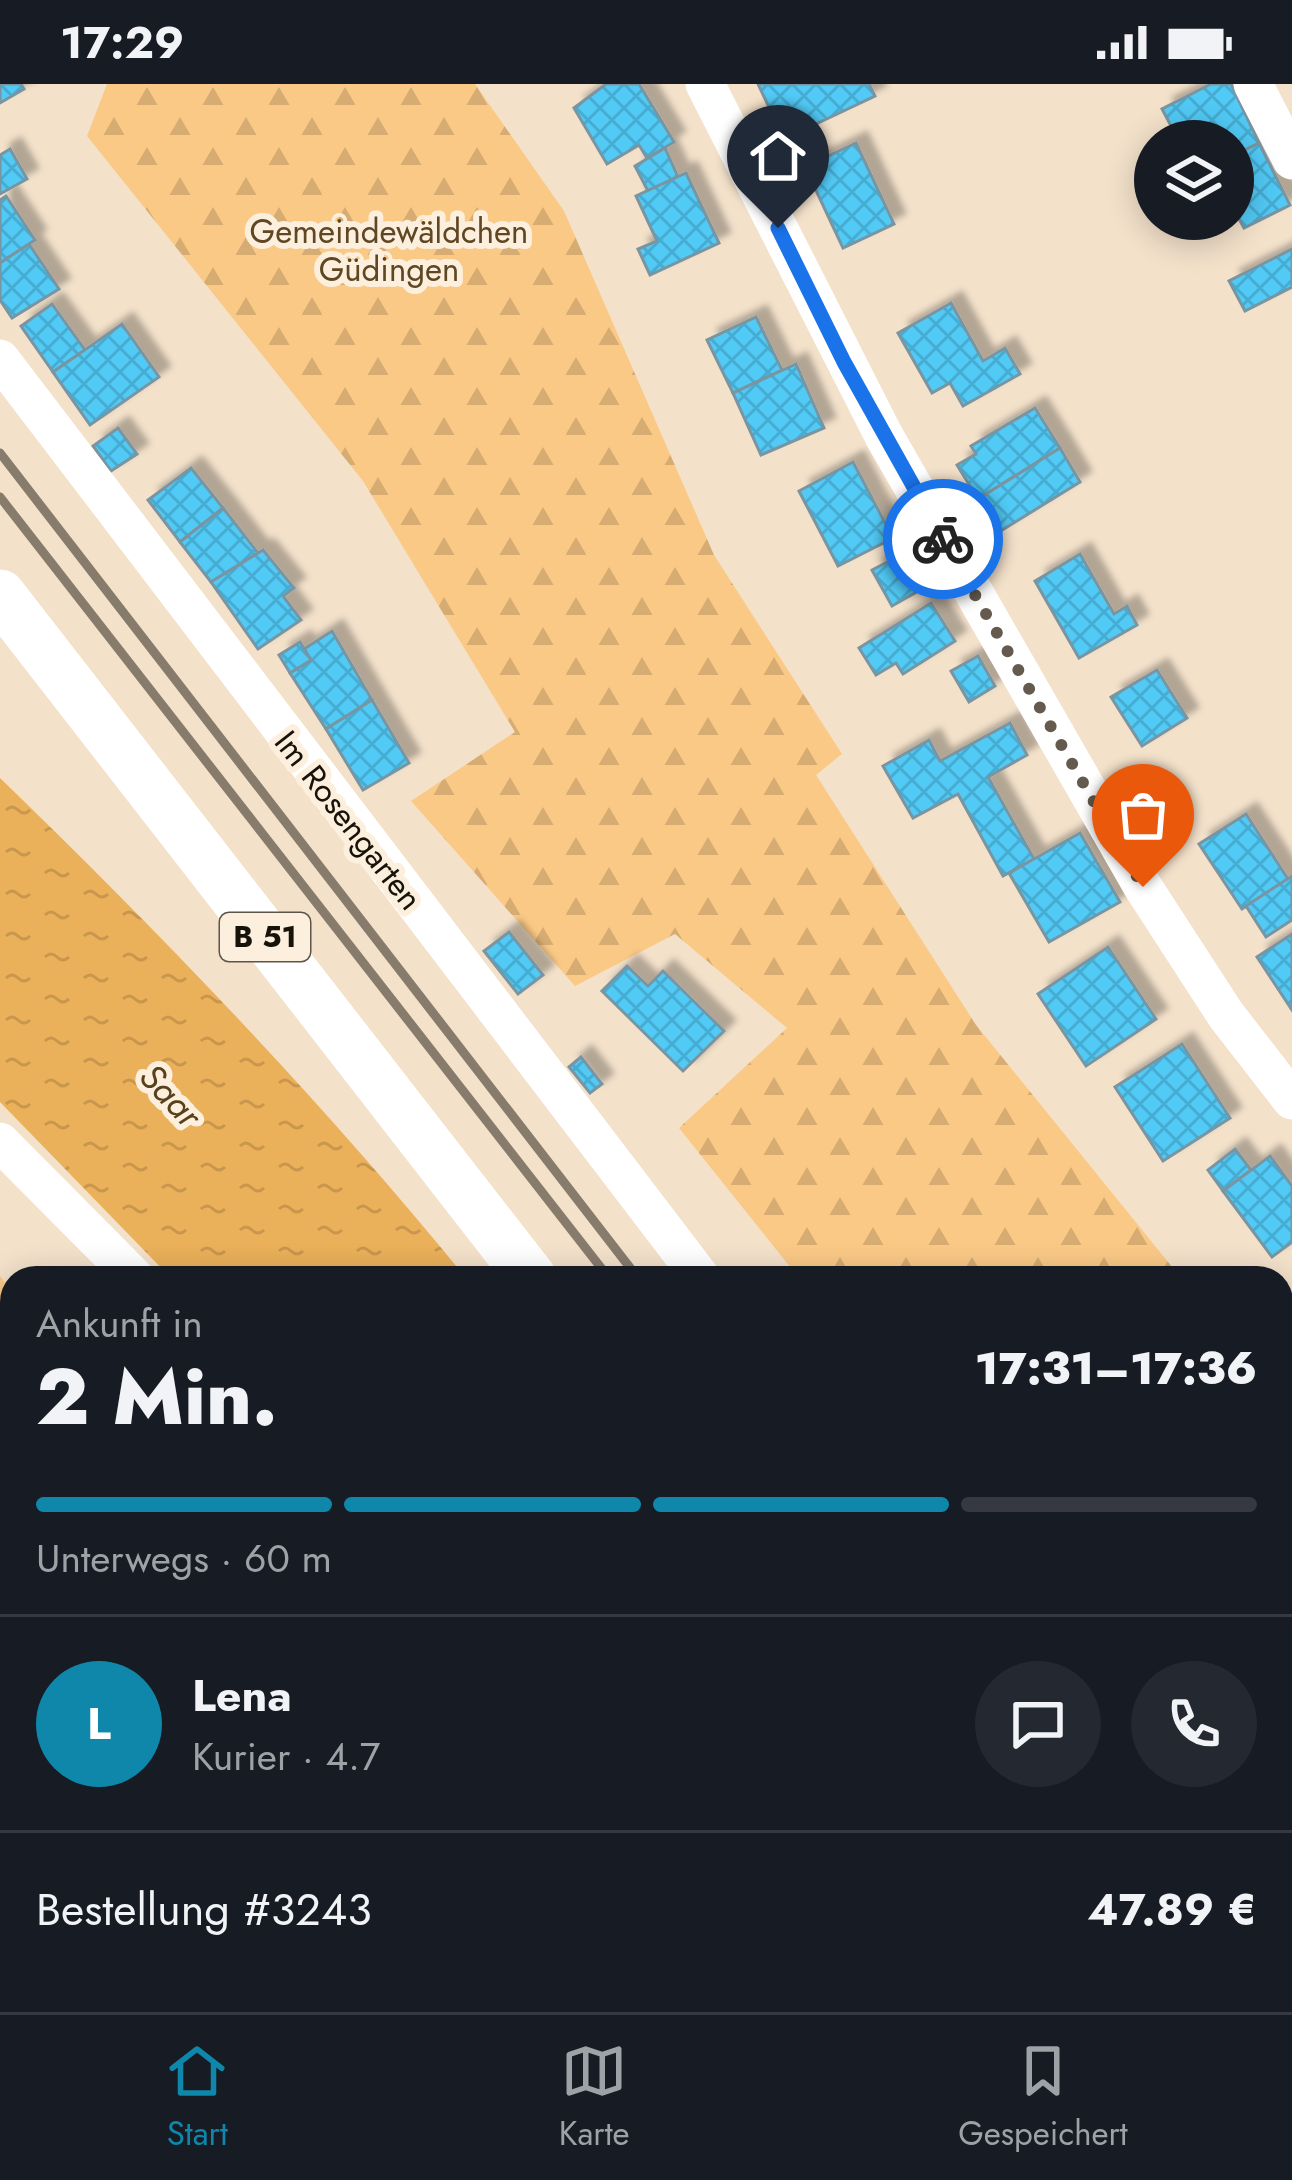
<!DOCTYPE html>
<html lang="de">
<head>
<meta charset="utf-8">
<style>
	:root { --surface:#171b24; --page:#242831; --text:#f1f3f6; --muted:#9ea1a6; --line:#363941; --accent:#0e87ab }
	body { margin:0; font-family:Jost,sans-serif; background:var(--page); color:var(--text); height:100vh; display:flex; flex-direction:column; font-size:45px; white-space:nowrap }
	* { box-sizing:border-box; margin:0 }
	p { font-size:39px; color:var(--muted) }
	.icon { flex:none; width:66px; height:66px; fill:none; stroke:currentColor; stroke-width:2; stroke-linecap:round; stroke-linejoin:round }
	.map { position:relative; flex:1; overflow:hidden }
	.panel { position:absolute; left:0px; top:1182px; width:1293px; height:747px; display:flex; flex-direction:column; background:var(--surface); border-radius:36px 36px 0 0; box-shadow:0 6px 30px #0003 }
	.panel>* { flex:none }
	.fabs { position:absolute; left:1134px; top:36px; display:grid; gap:24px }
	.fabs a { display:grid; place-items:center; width:120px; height:120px; border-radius:50%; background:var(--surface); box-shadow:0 6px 30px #0003; font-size:60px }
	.pin { position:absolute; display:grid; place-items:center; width:102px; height:102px; color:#fff; margin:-123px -51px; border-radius:50% 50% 50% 0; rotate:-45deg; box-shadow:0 0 12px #0007 }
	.pin .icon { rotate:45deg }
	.courier { position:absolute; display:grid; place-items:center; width:120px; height:120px; margin:-60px; border:9px solid #1a73e8; border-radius:50%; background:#fff; color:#222; box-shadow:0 3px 15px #0007 }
	.headline em { font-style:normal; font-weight:800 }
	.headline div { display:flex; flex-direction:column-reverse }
	.headline { display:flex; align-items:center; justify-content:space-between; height:204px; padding:0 36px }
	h1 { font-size:78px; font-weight:800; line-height:90px }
	.bar { display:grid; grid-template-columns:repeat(4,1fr); gap:18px 12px; align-content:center; height:144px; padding:0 36px }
	.bar i { height:15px; border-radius:9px; background:var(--line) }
	.bar .active { background:var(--accent) }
	.bar p { grid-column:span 4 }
	.line { display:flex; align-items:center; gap:30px; padding:0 36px; border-top:3px solid var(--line) }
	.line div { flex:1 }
	.round { display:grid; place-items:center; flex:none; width:126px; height:126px; border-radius:63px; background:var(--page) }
	.status { display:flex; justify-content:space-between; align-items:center; height:84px; padding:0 60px; background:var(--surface); direction:ltr }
	.status svg { height:33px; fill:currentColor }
	.menu { display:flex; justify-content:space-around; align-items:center; height:168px; border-top:3px solid var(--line); background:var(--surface); font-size:33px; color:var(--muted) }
	.menu a { display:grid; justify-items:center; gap:6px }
	.menu .active { color:var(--accent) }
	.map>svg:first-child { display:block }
	.grass { fill:url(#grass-dots) }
	.forest { fill:url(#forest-firs) }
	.water { fill:url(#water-ripples) }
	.building { fill:url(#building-cross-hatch); stroke:#7995a1; stroke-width:3; filter:url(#shadow) }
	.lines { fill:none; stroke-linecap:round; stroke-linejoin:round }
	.minor { stroke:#fff; stroke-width:39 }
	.major { stroke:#fff; stroke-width:51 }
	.rail { stroke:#877b6c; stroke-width:9 }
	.done { stroke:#645a4d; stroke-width:12; stroke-dasharray:0 21.6 }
	.route { stroke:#1a73e8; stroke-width:15 }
	.labels { text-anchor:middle; stroke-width:12; stroke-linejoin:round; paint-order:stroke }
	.shield { fill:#fdefdd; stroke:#5c5449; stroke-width:3 }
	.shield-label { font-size:30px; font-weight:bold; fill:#17120a }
	.park-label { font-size:33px; fill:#5f4723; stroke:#fdefdd }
	.street-label { font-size:33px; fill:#17120a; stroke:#fdefdd }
	.water-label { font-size:36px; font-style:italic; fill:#58401c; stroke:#fdefdd }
</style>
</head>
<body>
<div class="status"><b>17:29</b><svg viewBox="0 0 49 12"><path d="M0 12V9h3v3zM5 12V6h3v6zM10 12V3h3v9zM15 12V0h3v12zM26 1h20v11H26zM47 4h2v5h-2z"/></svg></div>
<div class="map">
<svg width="1292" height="1928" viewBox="0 0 1292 1928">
	<defs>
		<pattern id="grass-dots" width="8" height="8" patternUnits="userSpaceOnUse" patternTransform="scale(3)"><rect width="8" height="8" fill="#fac986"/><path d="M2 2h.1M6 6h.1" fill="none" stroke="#d6ac72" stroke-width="1.8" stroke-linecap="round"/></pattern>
		<pattern id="forest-firs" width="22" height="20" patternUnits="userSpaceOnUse" patternTransform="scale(3)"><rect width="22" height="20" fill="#fac986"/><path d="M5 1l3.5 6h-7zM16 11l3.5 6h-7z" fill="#d6ac72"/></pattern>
		<pattern id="water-ripples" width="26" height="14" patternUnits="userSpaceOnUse" patternTransform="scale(3)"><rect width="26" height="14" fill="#eab05a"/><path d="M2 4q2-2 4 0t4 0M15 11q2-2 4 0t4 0" fill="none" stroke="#c8964d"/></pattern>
		<pattern id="building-cross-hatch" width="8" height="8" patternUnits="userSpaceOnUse" patternTransform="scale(3)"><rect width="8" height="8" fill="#51caf6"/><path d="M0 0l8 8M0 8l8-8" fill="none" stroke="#46acd2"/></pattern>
		<filter id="shadow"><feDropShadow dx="11" dy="-11" stdDeviation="3" flood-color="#0004"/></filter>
	</defs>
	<rect width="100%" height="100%" fill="#f3e1ca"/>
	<g class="grass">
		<polygon points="0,1192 12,1209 12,1789 0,1765"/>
		<polygon points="1281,1865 1292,1876 1292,1928 1238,1928 1228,1917 1281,1917"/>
	</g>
	<g class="forest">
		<polygon points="107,0 475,0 564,127 714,471 842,670 816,691 976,941 1181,1194 799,1194 679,1044 787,944 675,850 575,902 411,717 515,648 363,397 87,52"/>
		<polygon points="1281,1312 1292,1325 1292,1807 1281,1797 1281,1751 1287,1746 1281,1733"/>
	</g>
	<g class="water">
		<path d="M0 694C164 853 322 1017 466 1194H171L0 1018Z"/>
		<polygon points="720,1917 992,1917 996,1928 725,1928"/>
	</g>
	<g class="building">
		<polygon points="0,0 21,0 24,5 0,19"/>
		<polygon points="606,0 639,0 674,58 647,74 639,61 607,80 574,24"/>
		<polygon points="758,0 869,0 875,12 784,55"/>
		<polygon points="1211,0 1231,0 1259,59 1233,72 1233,57 1179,57 1162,25"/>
		<polygon points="856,59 894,140 843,164 805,83"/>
		<polygon points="1259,59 1290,121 1244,144 1233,124 1233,72"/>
		<polygon points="665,64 678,93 648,107 635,82"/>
		<polygon points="10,65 27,95 0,110 0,71"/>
		<polygon points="686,89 719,159 650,191 638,165 657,157 636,112"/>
		<polygon points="6,112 35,156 0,179 0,116"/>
		<polygon points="29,160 59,205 12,234 0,216 0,179"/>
		<polygon points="1292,165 1292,203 1245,227 1229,197"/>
		<polygon points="951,219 983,277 1005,264 1020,290 963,322 950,299 932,309 898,249"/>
		<polygon points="52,220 85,266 53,288 21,242"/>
		<polygon points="756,233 782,286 733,309 707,256"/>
		<polygon points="122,240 159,293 90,341 53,288"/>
		<polygon points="796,280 824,344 761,371 733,309"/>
		<polygon points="1035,324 1060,364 978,415 957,381 976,370 971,362"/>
		<polygon points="118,344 137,370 111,387 93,362"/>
		<polygon points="1060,364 1080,398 999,448 978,415"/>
		<polygon points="853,378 893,454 838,482 799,407"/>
		<polygon points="191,384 223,424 180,458 148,416"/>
		<polygon points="223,424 258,469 211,498 180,458"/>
		<polygon points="263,466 294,504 283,512 301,536 258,565 211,498"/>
		<polygon points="910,466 929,501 892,522 872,486"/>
		<polygon points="1080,470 1114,530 1127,522 1137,541 1079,574 1035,497"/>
		<polygon points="931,519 955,557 903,590 896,579 876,591 859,564"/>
		<polygon points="332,547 372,616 326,645 290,589 311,576 304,565"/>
		<polygon points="300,558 311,576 290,589 279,571"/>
		<polygon points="978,572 995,602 969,618 951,587"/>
		<polygon points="1157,586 1187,634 1142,662 1111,613"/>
		<polygon points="372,616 409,679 363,706 326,645"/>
		<polygon points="1010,639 1027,671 988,693 1034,775 1003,792 958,710 913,734 883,682 929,656 940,677"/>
		<polygon points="1246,730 1288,795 1242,825 1199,760"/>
		<polygon points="1080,749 1120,818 1049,858 1009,789"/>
		<polygon points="1292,792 1292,836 1266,853 1246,822"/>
		<polygon points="509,848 543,891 518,910 484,867"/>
		<polygon points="1292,850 1292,926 1257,873"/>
		<polygon points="1108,863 1156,935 1086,982 1038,910"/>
		<polygon points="627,882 648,902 663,887 724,947 683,987 602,907"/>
		<polygon points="1182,960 1230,1034 1163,1077 1115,1003"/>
		<polygon points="581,973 602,1000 590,1009 569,983"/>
		<polygon points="1235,1065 1251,1086 1223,1107 1208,1086"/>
		<polygon points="1270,1072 1292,1102 1292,1158 1272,1173 1223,1107"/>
	</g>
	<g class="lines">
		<g class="minor">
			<polyline points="705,0 884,352 1143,803 1226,931 1292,1016"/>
			<polyline points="1253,0 1292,76"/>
			<polyline points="0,275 701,1194"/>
			<polyline points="0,1058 135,1194"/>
			<polyline points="1281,1834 1292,1844"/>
			<polyline points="694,1917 699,1928"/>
		</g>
		<g class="major">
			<polyline points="0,511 531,1194"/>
			<polyline points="1058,1917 1063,1928"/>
		</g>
		<g class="rail">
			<polyline points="0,369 638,1194"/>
			<polyline points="0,413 609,1194"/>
			<polyline points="1173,1917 1182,1928"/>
			<polyline points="1202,1917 1211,1928"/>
		</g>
	</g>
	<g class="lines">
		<polyline class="done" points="943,455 1143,803"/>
		<polyline class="route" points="778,144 844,278 943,455"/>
	</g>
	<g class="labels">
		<rect class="shield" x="220" y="829" width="90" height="48" rx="9"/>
		<g class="shield-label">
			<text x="265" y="863">B 51</text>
		</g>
		<g class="park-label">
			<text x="389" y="159">Gemeindewäldchen<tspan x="389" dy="38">Güdingen</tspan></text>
		</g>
		<g class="street-label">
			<text transform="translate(349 736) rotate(52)" y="12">Im Rosengarten</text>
		</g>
		<g class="water-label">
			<text transform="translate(171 1011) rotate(47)" y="13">Saar</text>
		</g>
	</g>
</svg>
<div class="fabs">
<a><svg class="icon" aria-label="layers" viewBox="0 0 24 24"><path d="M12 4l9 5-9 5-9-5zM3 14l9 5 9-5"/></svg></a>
</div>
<div class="pin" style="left:1143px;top:803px;background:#ea580c"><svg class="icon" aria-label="bag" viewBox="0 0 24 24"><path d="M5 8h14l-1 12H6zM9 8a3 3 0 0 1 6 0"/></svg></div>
<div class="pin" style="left:778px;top:144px;background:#1f2937"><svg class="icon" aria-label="home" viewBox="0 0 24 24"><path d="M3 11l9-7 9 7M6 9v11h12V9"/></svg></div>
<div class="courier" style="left:943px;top:455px"><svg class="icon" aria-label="bike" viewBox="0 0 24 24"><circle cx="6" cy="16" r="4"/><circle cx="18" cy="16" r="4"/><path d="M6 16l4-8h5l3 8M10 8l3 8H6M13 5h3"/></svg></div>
<section class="panel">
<div class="headline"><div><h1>2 Min.</h1><p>Ankunft in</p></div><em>17:31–17:36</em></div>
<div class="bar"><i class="active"></i><i class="active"></i><i class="active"></i><i></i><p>Unterwegs · 60 m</p></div>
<div class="line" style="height:216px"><b class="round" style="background:var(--accent);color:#fff">L</b><div><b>Lena</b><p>Kurier · 4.7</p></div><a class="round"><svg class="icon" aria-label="chat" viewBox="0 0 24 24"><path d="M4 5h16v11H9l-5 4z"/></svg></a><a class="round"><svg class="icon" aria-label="phone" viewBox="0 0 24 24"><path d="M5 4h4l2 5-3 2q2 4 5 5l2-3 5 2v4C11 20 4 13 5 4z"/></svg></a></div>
<div class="line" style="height:156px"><div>Bestellung #3243</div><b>47.89 €</b></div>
</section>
</div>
<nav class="menu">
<a class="active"><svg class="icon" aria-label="home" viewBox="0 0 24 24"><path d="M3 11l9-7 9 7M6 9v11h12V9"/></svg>Start</a>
<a><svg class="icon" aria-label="map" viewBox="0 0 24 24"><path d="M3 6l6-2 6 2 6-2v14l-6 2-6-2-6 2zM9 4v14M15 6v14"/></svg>Karte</a>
<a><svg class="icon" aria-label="saved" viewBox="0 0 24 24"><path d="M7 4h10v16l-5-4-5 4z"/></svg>Gespeichert</a>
</nav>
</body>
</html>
